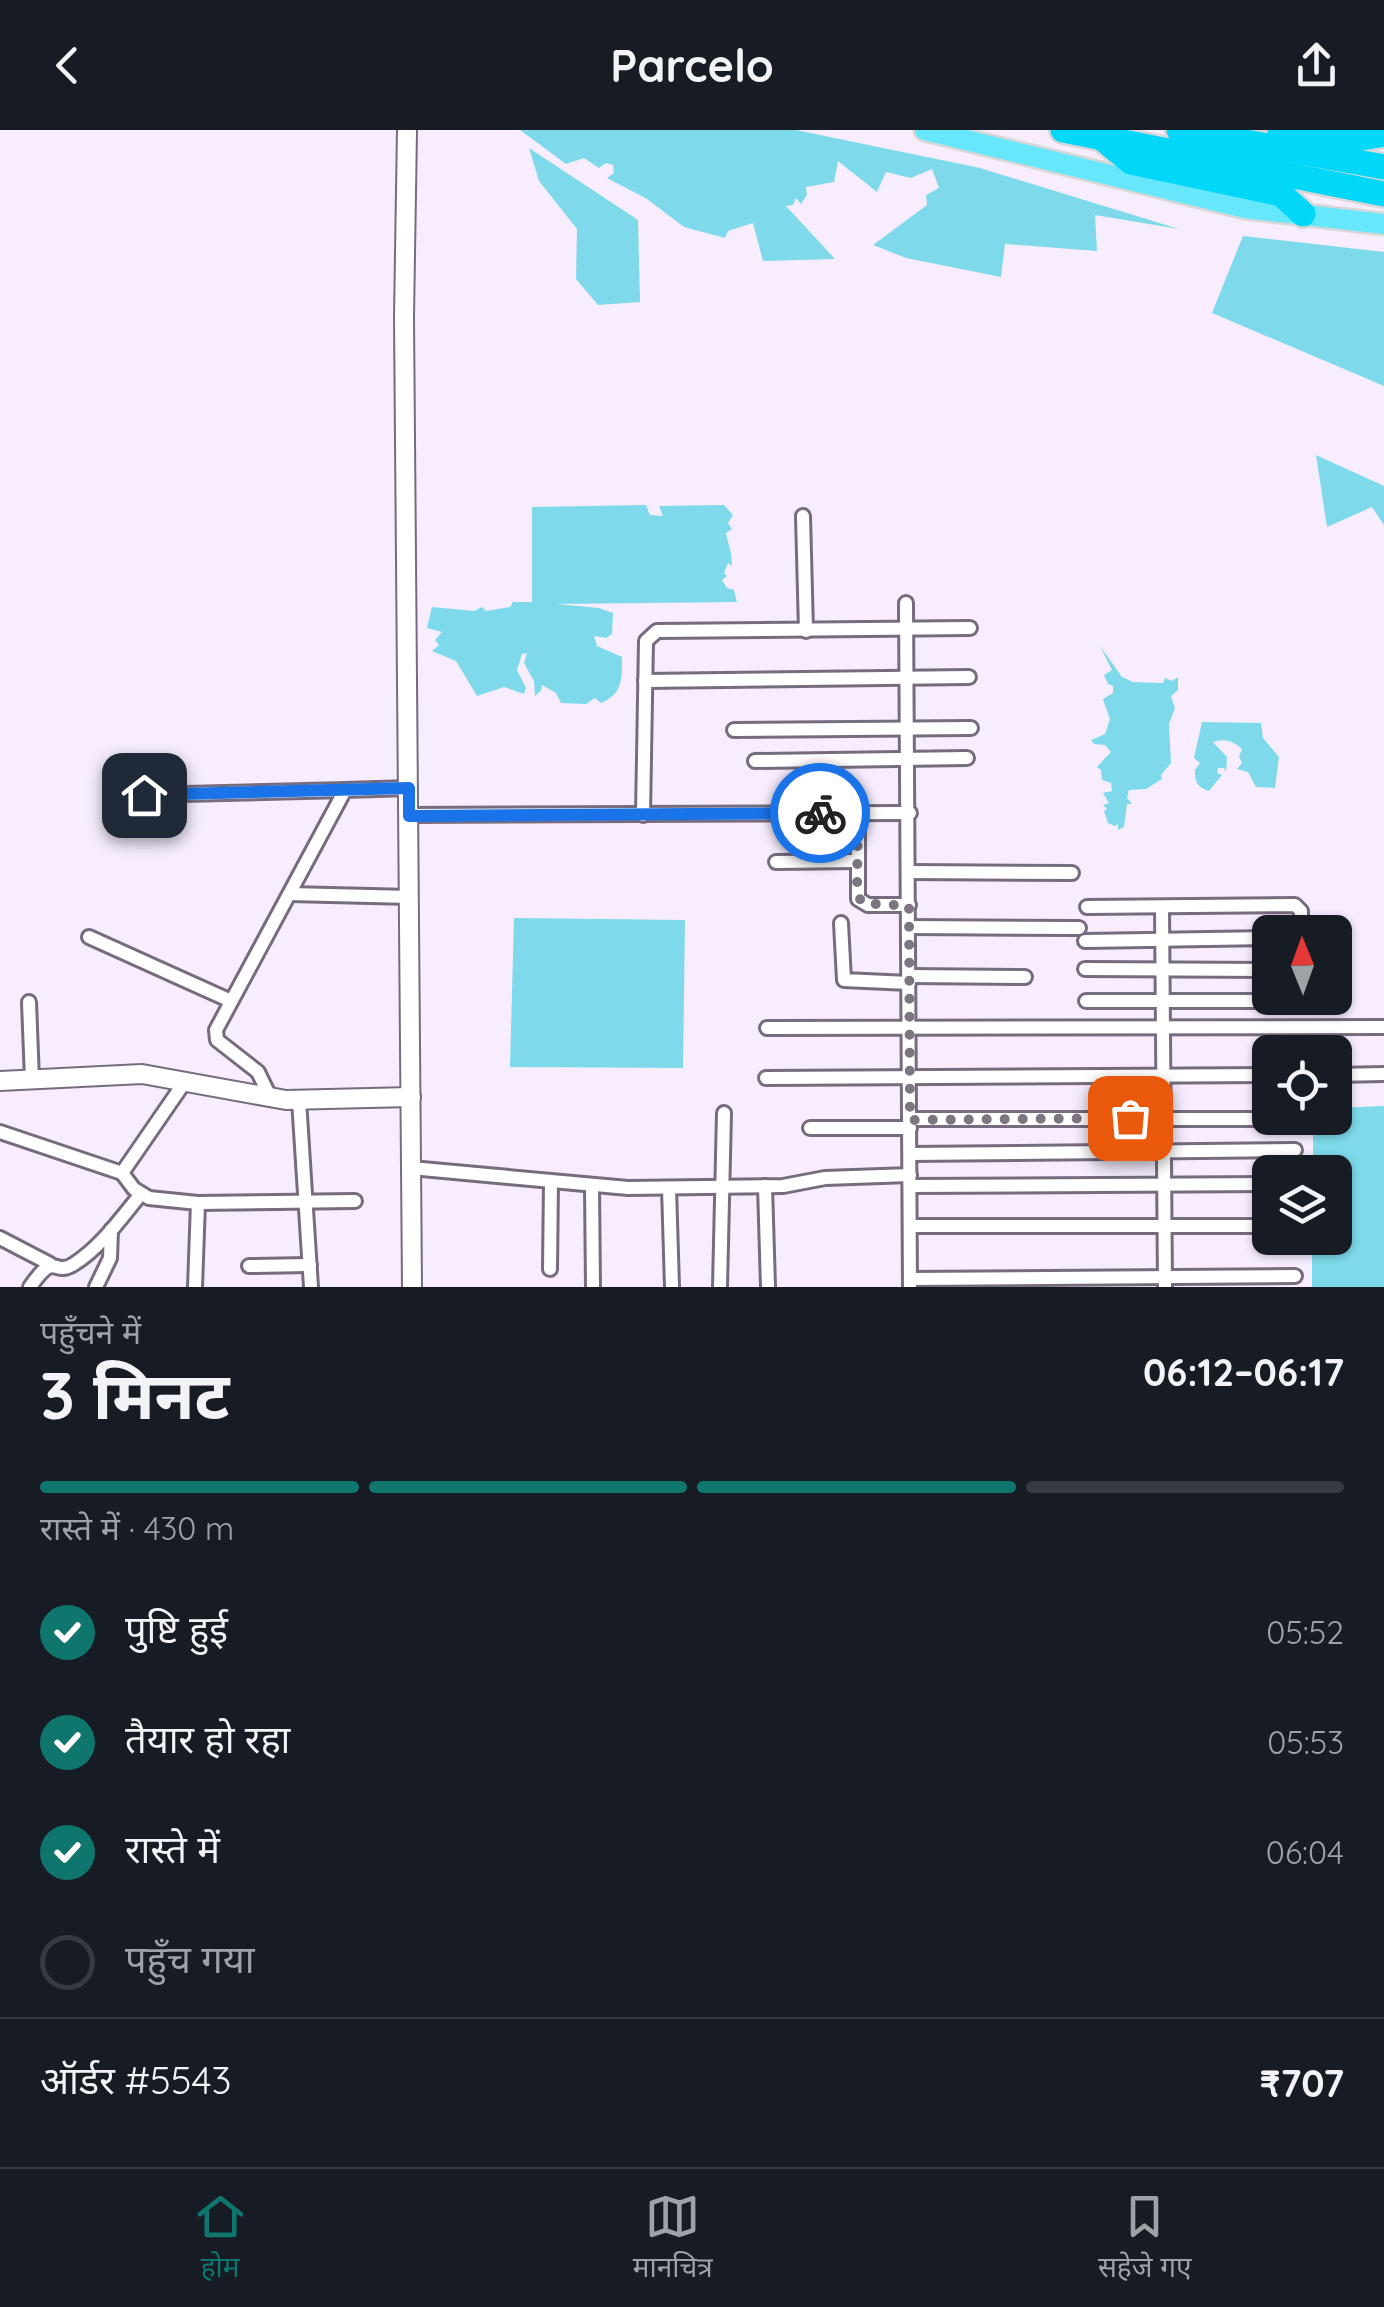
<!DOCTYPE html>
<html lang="hi">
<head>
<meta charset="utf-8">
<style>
	:root { --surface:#171b24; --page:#20242c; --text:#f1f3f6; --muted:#9ea1a6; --line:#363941; --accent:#0f766e }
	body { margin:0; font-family:Quicksand,"Noto Sans Devanagari",sans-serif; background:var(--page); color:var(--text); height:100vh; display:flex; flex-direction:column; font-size:38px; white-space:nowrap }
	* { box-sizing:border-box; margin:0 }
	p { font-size:32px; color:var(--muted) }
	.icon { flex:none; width:55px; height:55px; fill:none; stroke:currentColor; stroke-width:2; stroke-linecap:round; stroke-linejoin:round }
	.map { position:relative; height:1157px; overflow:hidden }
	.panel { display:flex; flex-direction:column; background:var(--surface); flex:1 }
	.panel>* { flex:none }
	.needle { width:65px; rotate:359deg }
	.controls { position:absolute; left:1252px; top:785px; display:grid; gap:20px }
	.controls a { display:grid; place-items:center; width:100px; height:100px; border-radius:15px; background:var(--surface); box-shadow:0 2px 8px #0004; font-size:50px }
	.pin { position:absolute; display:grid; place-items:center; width:85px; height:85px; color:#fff; margin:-42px; border-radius:20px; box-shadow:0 5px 15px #0006 }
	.courier { position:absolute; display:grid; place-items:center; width:100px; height:100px; margin:-50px; border:8px solid #1a73e8; border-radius:50%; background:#fff; color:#222; box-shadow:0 2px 12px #0007 }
	.headline em { font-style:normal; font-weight:700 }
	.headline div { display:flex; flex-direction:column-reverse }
	.headline { display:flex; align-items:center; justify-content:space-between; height:170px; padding:0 40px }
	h1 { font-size:65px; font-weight:700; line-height:75px }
	.bar { display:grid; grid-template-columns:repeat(4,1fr); gap:15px 10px; align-content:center; height:120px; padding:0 40px }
	.bar i { height:12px; border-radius:8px; background:var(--line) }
	.bar .on { background:var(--accent) }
	.bar p { grid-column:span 4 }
	.line { display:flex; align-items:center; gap:25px; padding:0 40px; border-top:2px solid var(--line) }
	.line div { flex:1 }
	ol { padding:0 40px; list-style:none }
	li { display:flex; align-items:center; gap:30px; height:110px }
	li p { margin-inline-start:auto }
	li .icon { padding:10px; border-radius:50%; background:var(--accent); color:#fff; stroke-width:4 }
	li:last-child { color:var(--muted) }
	li i { width:55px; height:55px; border:5px solid var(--line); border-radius:50% }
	header { display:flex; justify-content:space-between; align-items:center; height:130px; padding:0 40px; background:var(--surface); font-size:45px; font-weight:700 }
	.tabs { display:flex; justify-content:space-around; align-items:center; height:140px; border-top:2px solid var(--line); background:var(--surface); font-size:28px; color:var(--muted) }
	.tabs a { display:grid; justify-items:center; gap:5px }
	.tabs .on { color:var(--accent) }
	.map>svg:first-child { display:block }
	.water { fill:#7edaea }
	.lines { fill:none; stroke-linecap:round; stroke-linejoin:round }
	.street-casing { stroke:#776c7e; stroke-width:18 }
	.secondary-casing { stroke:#776c7e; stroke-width:22 }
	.primary-casing { stroke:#d8d7d8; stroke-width:25 }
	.highway-casing { stroke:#d8d7d8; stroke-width:30 }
	.street { stroke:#fff; stroke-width:12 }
	.secondary { stroke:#fff; stroke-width:18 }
	.primary { stroke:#66e7fb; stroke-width:20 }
	.highway { stroke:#00d7f9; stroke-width:25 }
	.done { stroke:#7d7681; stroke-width:10; stroke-dasharray:0 18 }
	.route { stroke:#1a73e8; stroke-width:12 }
</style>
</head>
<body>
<header><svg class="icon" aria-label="back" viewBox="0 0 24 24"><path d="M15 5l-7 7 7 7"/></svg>Parcelo<svg class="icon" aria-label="share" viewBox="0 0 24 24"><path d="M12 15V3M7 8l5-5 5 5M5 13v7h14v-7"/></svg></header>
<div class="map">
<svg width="1384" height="1157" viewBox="0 0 1384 1157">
	<rect width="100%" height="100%" fill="#f7edfe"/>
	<g class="water">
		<polygon points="520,0 796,0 980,38 1179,99 1095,85 1097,121 1005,114 1001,147 906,128 873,115 927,75 926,65 939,58 932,39 911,48 886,42 877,62 838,31 834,52 806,57 807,65 801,74 796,68 793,75 786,76 835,129 763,131 753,93 728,101 725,108 684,97 647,69 607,48 614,43 613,35 606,33 599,38 584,28 566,34"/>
		<polygon points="529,18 638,90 640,172 598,175 576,149 577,99 539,51"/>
		<polygon points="1243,106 1384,122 1384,256 1212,183"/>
		<polygon points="1316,325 1384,356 1384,395 1372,377 1327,397"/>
		<path d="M646 375 650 385 663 386 659 376 724 375 733 385 728 393 732 399 726 403C728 413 732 422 732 436L728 433 724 443 727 446 722 450 727 458 734 460 737 472 557 474 599 478 613 483 612 504 606 508 594 506 597 516 622 527C622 548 623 564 601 573L595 568 586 574 561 573 556 563 542 555 541 561 535 566 534 551 524 533 527 523 522 524 517 540 526 558 524 564 504 557 477 566 456 531 432 521 439 515 435 510 442 502 427 498 432 477 474 481 482 477 486 481 510 477 513 472H532V377Z"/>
		<polygon points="1100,516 1122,547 1133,552 1163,553 1165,548 1172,551 1178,547 1178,560 1171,566 1175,578 1169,594 1171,633 1161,645 1162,649 1146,659 1129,660 1127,668 1132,674 1127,674 1124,697 1118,700 1118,694 1115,696 1108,693 1104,681 1107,679 1103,675 1109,673 1103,663 1112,661 1111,653 1102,650 1101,640 1097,637 1111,622 1105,615 1094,614 1091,610 1105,604 1110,589 1103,569 1113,563 1113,556 1108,554 1104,545 1112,540"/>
		<path d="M1202 592 1261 593 1263 608 1279 627 1275 658 1256 657 1248 642 1237 639 1242 633 1239 627 1242 619C1233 611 1225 608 1213 612L1227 627 1226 642 1224 638H1218L1217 643 1222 645 1209 661C1197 657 1195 652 1195 640L1200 633 1194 628Z"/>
		<polygon points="514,788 685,790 683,938 510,937"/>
		<polygon points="1384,976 1384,1157 1312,1157 1312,1108 1335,1108 1335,1042 1313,1042 1313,988 1335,988 1335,978"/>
	</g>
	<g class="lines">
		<defs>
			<g id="street">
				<polyline points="803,386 806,501"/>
				<polyline points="906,473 910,1157"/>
				<polyline points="645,551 969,547"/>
				<polyline points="734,600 971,598"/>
				<polyline points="755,631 967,628"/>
				<polyline points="144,665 345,660"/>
				<polyline points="858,682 858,769 868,775 909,775"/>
				<polyline points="409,685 910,683"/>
				<polyline points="643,685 646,511 657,501 970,498"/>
				<polyline points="776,732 857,731"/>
				<polyline points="909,742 1072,743"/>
				<polyline points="290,764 410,767"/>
				<polyline points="1087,777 1295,775 1301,781 1301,802"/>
				<polyline points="1162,777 1165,1157"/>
				<polyline points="841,793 844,850 909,853"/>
				<polyline points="909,797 1079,798"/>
				<polyline points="89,807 231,871"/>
				<polyline points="1085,811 1270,808"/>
				<polyline points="1085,839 1270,840"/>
				<polyline points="909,846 1025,847"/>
				<polyline points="1086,871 1287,871 1301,868"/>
				<polyline points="29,872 32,950"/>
				<polyline points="767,898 1384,897"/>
				<polyline points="1335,945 1384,944"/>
				<polyline points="766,948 1270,945"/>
				<polyline points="186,950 122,1043 134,1059 149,1068 198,1073 355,1071"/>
				<polyline points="271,969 258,942 217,910 216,900 345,660 409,658"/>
				<polyline points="299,970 311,1157"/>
				<polyline points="910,989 1295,989"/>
				<polyline points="810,998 910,998"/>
				<polyline points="0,1002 122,1043"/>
				<polyline points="910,1024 1295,1020"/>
				<polyline points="411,1038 628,1058 783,1056 825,1048 910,1045"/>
				<polyline points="592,1055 593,1157"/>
				<polyline points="765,1056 768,1157"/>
				<polyline points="910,1056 1270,1054"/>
				<polyline points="669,1058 672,1157"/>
				<polyline points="910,1096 1270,1096"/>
				<polyline points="0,1108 50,1134"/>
				<polyline points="249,1136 310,1135"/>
				<polyline points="550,1139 551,1051"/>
				<polyline points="910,1149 1295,1146"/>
				<path d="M30 1157C57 1118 52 1148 74 1134 101 1117 121 1088 141 1064"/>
				<polyline points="96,1157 110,1128 111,1100"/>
				<polyline points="195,1157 198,1073"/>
				<polyline points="720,1157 724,983"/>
			</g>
			<g id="secondary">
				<polyline points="407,0 404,187 412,1157"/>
				<polyline points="0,951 142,944 286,970 411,967"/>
			</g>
			<polyline id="primary" points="925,0 1245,78 1384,94"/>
			<g id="highway">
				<polyline points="1063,0 1384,64"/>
				<polyline points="1179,0 1384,37"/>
				<polyline points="1280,0 1350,10 1384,4"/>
				<polyline points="1102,8 1131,32 1281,64 1303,84"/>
			</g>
		</defs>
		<use href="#street" class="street-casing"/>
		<use href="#secondary" class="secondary-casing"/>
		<use href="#primary" class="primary-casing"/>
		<use href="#highway" class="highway-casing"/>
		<use href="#street" class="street"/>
		<use href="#secondary" class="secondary"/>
		<use href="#primary" class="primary"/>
		<use href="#highway" class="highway"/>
	</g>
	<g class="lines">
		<polyline class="done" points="820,683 858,682 857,763 862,773 909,776 910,990 1130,988"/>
		<polyline class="route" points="144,665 409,658 409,686 820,683"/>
	</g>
</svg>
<div class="controls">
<a><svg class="needle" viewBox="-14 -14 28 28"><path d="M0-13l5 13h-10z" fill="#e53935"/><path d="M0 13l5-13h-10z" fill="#9ea1a6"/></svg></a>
<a><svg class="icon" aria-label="locate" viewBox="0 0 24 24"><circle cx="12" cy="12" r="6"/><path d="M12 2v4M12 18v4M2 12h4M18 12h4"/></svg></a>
<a><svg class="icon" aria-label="layers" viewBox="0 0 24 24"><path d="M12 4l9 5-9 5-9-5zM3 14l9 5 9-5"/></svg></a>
</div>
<div class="pin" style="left:1130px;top:988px;background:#ea580c"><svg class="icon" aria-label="bag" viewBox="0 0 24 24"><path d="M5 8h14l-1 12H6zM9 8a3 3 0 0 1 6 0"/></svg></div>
<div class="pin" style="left:144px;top:665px;background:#1f2937"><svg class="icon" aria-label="home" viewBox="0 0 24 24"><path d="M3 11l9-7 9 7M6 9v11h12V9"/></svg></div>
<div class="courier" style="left:820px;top:683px"><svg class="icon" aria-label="bike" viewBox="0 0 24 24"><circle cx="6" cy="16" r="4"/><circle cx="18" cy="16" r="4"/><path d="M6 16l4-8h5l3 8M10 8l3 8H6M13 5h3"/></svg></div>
</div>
<section class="panel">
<div class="headline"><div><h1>3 मिनट</h1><p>पहुँचने में</p></div><em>06:12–06:17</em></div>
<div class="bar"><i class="on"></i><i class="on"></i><i class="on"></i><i></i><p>रास्ते में · 430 m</p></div>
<ol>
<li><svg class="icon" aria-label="check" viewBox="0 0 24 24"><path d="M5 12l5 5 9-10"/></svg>पुष्टि हुई<p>05:52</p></li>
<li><svg class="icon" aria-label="check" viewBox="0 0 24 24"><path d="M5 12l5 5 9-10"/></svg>तैयार हो रहा<p>05:53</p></li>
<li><svg class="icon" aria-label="check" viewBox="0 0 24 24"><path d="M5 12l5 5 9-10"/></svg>रास्ते में<p>06:04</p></li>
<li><i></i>पहुँच गया</li>
</ol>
<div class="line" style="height:130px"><div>ऑर्डर #5543</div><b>₹707</b></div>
</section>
<nav class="tabs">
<a class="on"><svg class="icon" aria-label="home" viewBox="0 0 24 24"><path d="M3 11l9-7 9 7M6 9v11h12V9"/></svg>होम</a>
<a><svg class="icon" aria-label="map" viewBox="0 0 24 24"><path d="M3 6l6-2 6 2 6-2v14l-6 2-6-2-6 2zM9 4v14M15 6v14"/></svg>मानचित्र</a>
<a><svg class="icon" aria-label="saved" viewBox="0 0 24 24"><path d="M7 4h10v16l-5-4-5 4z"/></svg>सहेजे गए</a>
</nav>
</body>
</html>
